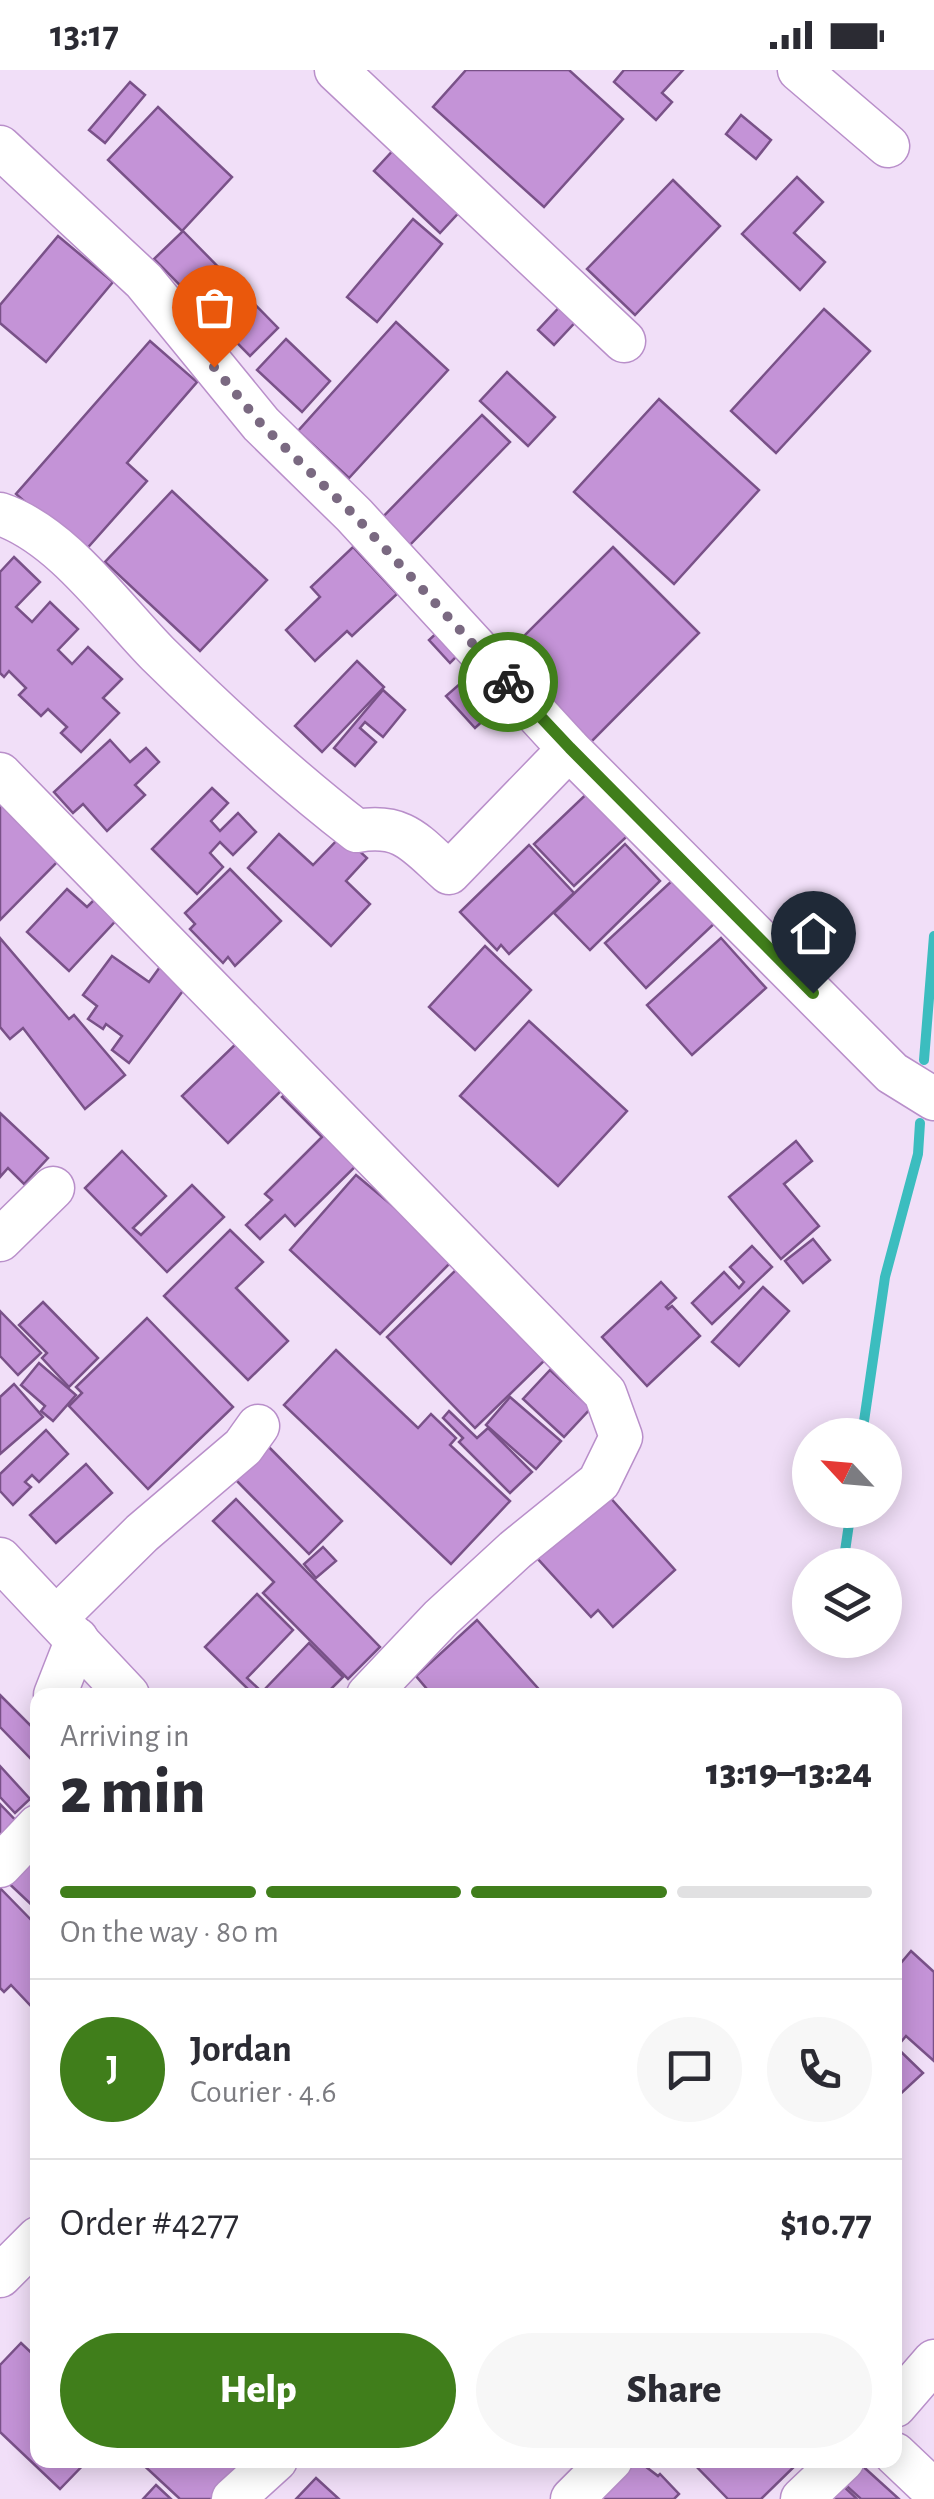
<!DOCTYPE html>
<html lang="en">
<head>
<meta charset="utf-8">
<style>
	:root { --surface:#fff; --page:#f7f7f7; --text:#2b2b33; --muted:#7c7c81; --line:#e1e1e2; --accent:#407e1b }
	body { margin:0; font-family:"Alegreya Sans",sans-serif; background:var(--page); color:var(--text); height:100vh; display:flex; flex-direction:column; font-size:38px; white-space:nowrap }
	* { box-sizing:border-box; margin:0 }
	p { font-size:32px; color:var(--muted) }
	.icon { flex:none; width:55px; height:55px; fill:none; stroke:currentColor; stroke-width:2; stroke-linecap:round; stroke-linejoin:round }
	.map { position:relative; flex:1; overflow:hidden }
	.side { position:absolute; left:30px; top:1618px; width:872px; height:780px; display:flex; flex-direction:column; background:var(--surface); border-radius:20px; box-shadow:0 5px 25px #0003 }
	.side>* { flex:none }
	.needle { width:65px; rotate:296deg }
	.buttons { position:absolute; left:792px; top:1348px; display:grid; gap:20px }
	.buttons a { display:grid; place-items:center; width:110px; height:110px; border-radius:50%; background:var(--surface); box-shadow:0 5px 25px #0003; font-size:50px }
	.pin { position:absolute; display:grid; place-items:center; width:85px; height:85px; color:#fff; margin:-102px -42px; border-radius:50% 50% 50% 0; rotate:-45deg; box-shadow:0 0 10px #0007 }
	.pin .icon { rotate:45deg }
	.courier { position:absolute; display:grid; place-items:center; width:100px; height:100px; margin:-50px; border:8px solid #407e1b; border-radius:50%; background:#fff; color:#222; box-shadow:0 2px 12px #0007 }
	.head em { font-style:normal; font-weight:800 }
	.head div { display:flex; flex-direction:column-reverse }
	.head { display:flex; align-items:center; justify-content:space-between; height:170px; padding:0 30px }
	h1 { font-size:65px; font-weight:800; line-height:75px }
	.bar { display:grid; grid-template-columns:repeat(4,1fr); gap:15px 10px; align-content:center; height:120px; padding:0 30px }
	.bar i { height:12px; border-radius:8px; background:var(--line) }
	.bar .selected { background:var(--accent) }
	.bar p { grid-column:span 4 }
	.line { display:flex; align-items:center; gap:25px; padding:0 30px; border-top:2px solid var(--line) }
	.line div { flex:1 }
	.round { display:grid; place-items:center; flex:none; width:105px; height:105px; border-radius:52px; background:var(--page) }
	.action { display:flex; gap:20px; margin-top:auto; padding:20px 30px }
	.action a { flex:1; height:115px; border-radius:60px; background:var(--accent); color:#fff; font-size:40px; font-weight:800; line-height:115px; text-align:center }
	.action a+a { background:var(--page); color:var(--text) }
	.status { display:flex; justify-content:space-between; align-items:center; height:70px; padding:0 50px; background:var(--surface); direction:ltr }
	.status svg { height:28px; fill:currentColor }
	.map>svg:first-child { display:block }
	.lines { fill:none; stroke-linecap:round; stroke-linejoin:round }
	.stream { stroke:#3cbdbf; stroke-width:10 }
	.building { fill:#c493d7; stroke:#795188; stroke-width:2.5 }
	.street-casing { stroke:#b98fca; stroke-width:45 }
	.street { stroke:#fff; stroke-width:42 }
	.done { stroke:#7a6981; stroke-width:10; stroke-dasharray:0 18 }
	.route { stroke:#407e1b; stroke-width:12 }
</style>
</head>
<body>
<div class="status"><b>13:17</b><svg viewBox="0 0 49 12"><path d="M0 12V9h3v3zM5 12V6h3v6zM10 12V3h3v9zM15 12V0h3v12zM26 1h20v11H26zM47 4h2v5h-2z"/></svg></div>
<div class="map">
<svg width="934" height="2429" viewBox="0 0 934 2429">
	<rect width="100%" height="100%" fill="#f1dff8"/>
	<g class="lines">
		<g class="stream">
			<polyline points="924,990 934,866"/>
			<polyline points="862,1365 885,1207 918,1084 920,1053"/>
			<polyline points="843,1495 851,1440"/>
		</g>
	</g>
	<g class="building">
		<polygon points="466,0 569,0 623,49 544,137 433,37"/>
		<polygon points="624,0 683,0 662,23 672,32 656,50 614,12"/>
		<polygon points="130,12 145,25 105,73 89,60"/>
		<polygon points="158,37 232,107 182,161 108,90"/>
		<polygon points="741,45 771,70 756,89 726,64"/>
		<polygon points="398,75 464,137 440,163 374,101"/>
		<polygon points="797,107 823,132 794,163 825,192 800,220 742,164"/>
		<polygon points="673,110 720,156 635,245 587,199"/>
		<polygon points="413,149 442,174 377,252 347,227"/>
		<polygon points="183,161 278,258 250,286 154,189"/>
		<polygon points="58,166 113,212 46,292 0,253 0,235"/>
		<polygon points="566,230 582,245 554,275 538,260"/>
		<polygon points="824,239 870,281 776,383 731,341"/>
		<polygon points="396,252 448,300 349,408 298,361"/>
		<polygon points="286,269 330,311 302,342 257,300"/>
		<polygon points="150,271 197,312 127,393 147,411 83,483 16,424"/>
		<polygon points="507,302 555,347 528,376 480,331"/>
		<polygon points="659,329 759,420 674,514 574,422"/>
		<polygon points="482,345 510,372 405,480 377,453"/>
		<polygon points="172,421 267,510 200,581 105,492"/>
		<polygon points="353,477 397,524 352,566 347,561 315,591 286,560 320,527 311,517"/>
		<polygon points="613,477 699,563 590,673 504,586"/>
		<polygon points="14,487 40,512 16,537 32,552 50,532 78,559 58,580 72,594 88,577 122,609 103,628 119,643 81,682 61,663 67,657 48,639 41,646 19,625 26,618 9,601 4,607 0,603 0,502"/>
		<polygon points="443,557 464,579 450,593 429,570"/>
		<polygon points="357,591 384,617 322,682 295,656"/>
		<polygon points="478,598 506,630 475,658 446,626"/>
		<polygon points="383,620 405,640 383,667 365,652 360,658 376,672 355,696 334,678"/>
		<polygon points="110,670 130,692 146,678 159,692 135,715 145,725 107,761 83,734 73,743 54,722"/>
		<polygon points="599,712 639,755 574,816 534,774"/>
		<polygon points="0,715 67,782 0,850"/>
		<polygon points="212,718 228,733 211,751 220,761 238,743 256,762 233,785 220,772 210,783 223,797 197,824 152,779"/>
		<polygon points="279,764 313,795 342,765 367,788 346,811 370,834 331,876 248,798"/>
		<polygon points="625,774 660,811 590,880 554,843"/>
		<polygon points="529,775 574,823 509,884 501,875 497,880 460,842"/>
		<polygon points="230,799 281,851 235,896 228,887 223,893 190,859 195,854 185,843"/>
		<polygon points="675,808 716,852 646,918 605,873"/>
		<polygon points="67,819 87,837 100,824 122,844 69,901 27,862"/>
		<polygon points="0,868 69,949 74,945 125,1005 85,1039 23,958 10,969 0,957"/>
		<polygon points="721,868 766,918 692,985 647,935"/>
		<polygon points="485,876 531,920 475,980 429,937"/>
		<polygon points="112,886 149,912 165,890 191,910 129,993 112,980 122,966 106,954 103,959 88,949 97,936 83,925"/>
		<polygon points="529,951 627,1041 558,1116 460,1026"/>
		<polygon points="244,966 289,1013 228,1073 182,1026"/>
		<polygon points="297,1014 367,1085 295,1156 285,1145 260,1169 246,1155 272,1130 265,1124 322,1067 282,1027"/>
		<polygon points="0,1043 48,1088 24,1114 8,1098 0,1107"/>
		<polygon points="796,1071 812,1091 784,1114 819,1156 781,1189 729,1127"/>
		<polygon points="122,1081 166,1126 133,1158 141,1165 192,1115 224,1147 167,1202 85,1118"/>
		<polygon points="356,1105 455,1188 380,1264 290,1180"/>
		<polygon points="230,1160 263,1192 236,1218 288,1271 248,1310 164,1226"/>
		<polygon points="813,1169 830,1190 803,1213 785,1191"/>
		<polygon points="752,1176 772,1197 712,1254 692,1233 724,1202 739,1218 744,1212 730,1197"/>
		<polygon points="460,1196 548,1287 475,1358 387,1267"/>
		<polygon points="661,1212 676,1228 666,1237 668,1239 672,1236 700,1266 647,1316 602,1267"/>
		<polygon points="763,1217 789,1241 739,1296 712,1272"/>
		<polygon points="43,1232 98,1288 69,1317 42,1288 47,1283 19,1255"/>
		<polygon points="0,1241 41,1283 18,1305 0,1286"/>
		<polygon points="147,1248 233,1337 148,1419 69,1336 82,1323 76,1317"/>
		<polygon points="336,1280 418,1358 431,1344 456,1368 450,1375 510,1431 451,1494 284,1335"/>
		<polygon points="39,1293 76,1325 53,1351 41,1341 45,1336 21,1315"/>
		<polygon points="550,1300 591,1338 564,1367 523,1329"/>
		<polygon points="14,1314 43,1347 0,1384 0,1327"/>
		<polygon points="510,1327 561,1371 536,1399 486,1355"/>
		<polygon points="449,1341 477,1368 488,1358 532,1402 510,1423 459,1372 463,1368 443,1348"/>
		<polygon points="46,1360 68,1384 39,1412 32,1405 25,1412 31,1417 13,1435 0,1421 0,1404"/>
		<polygon points="260,1368 342,1451 309,1484 227,1401"/>
		<polygon points="86,1394 112,1423 56,1473 30,1445"/>
		<polygon points="607,1424 675,1500 613,1557 598,1540 591,1547 537,1488"/>
		<polygon points="236,1429 380,1577 348,1609 263,1523 274,1512 213,1451"/>
		<polygon points="323,1477 336,1491 316,1508 304,1494"/>
		<polygon points="257,1524 293,1560 247,1608 262,1622 309,1573 343,1607 325,1625 254,1625 205,1577"/>
		<polygon points="477,1550 544,1625 432,1625 416,1606"/>
		<polygon points="0,1625 38,1663 36,1694 0,1657"/>
		<polygon points="0,1696 30,1729 15,1743 0,1727"/>
		<polygon points="0,1734 23,1758 8,1773 0,1764"/>
		<polygon points="38,1763 38,1838 36,1839 0,1805"/>
		<polygon points="0,1818 38,1857 38,1929 30,1935 11,1915 4,1922 0,1918"/>
		<polygon points="911,1881 934,1902 934,1991 906,1966 901,1972 895,1966 895,1900"/>
		<polygon points="895,1976 923,2003 895,2029"/>
		<polygon points="21,2273 38,2289 38,2390 88,2390 60,2419 0,2362 0,2295"/>
		<polygon points="138,2390 242,2390 253,2400 226,2429 180,2429"/>
		<polygon points="637,2390 658,2406 660,2404 679,2424 674,2429 599,2429"/>
		<polygon points="690,2390 801,2390 761,2429 728,2429"/>
		<polygon points="857,2391 899,2429 861,2429 839,2409"/>
		<polygon points="316,2408 339,2429 296,2429"/>
		<polygon points="838,2411 857,2429 821,2429"/>
		<polygon points="156,2415 171,2429 143,2429"/>
	</g>
	<g class="lines">
		<defs>
			<g id="street">
				<polyline points="336,0 624,271"/>
				<polyline points="799,0 888,76"/>
				<polyline points="0,77 144,211 261,354 354,445 569,679 892,1003 934,1029"/>
				<path d="M0 444C62 465 112 537 158 584 221 646 287 707 357 761 404 753 416 774 449 803L569 679"/>
				<polyline points="0,704 605,1323 621,1367 599,1412 515,1480 441,1548 368,1625"/>
				<polyline points="0,1170 53,1118"/>
				<polyline points="0,1489 128,1625"/>
				<polyline points="57,1547 142,1463 243,1377 258,1356"/>
				<polyline points="55,1625 77,1569"/>
				<polyline points="0,1796 38,1756"/>
				<polyline points="0,2206 38,2168"/>
				<polyline points="895,2336 934,2291"/>
				<polyline points="895,2384 934,2421"/>
				<polyline points="233,2429 276,2390"/>
				<polyline points="572,2429 611,2390"/>
				<polyline points="802,2429 843,2390"/>
			</g>
		</defs>
		<use href="#street" class="street-casing"/>
		<use href="#street" class="street"/>
	</g>
	<g class="lines">
		<polyline class="done" points="214,297 261,354 354,445 508,612"/>
		<polyline class="route" points="508,612 570,678 813,923"/>
	</g>
</svg>
<div class="buttons">
<a><svg class="needle" viewBox="-14 -14 28 28"><path d="M0-13l5 13h-10z" fill="#e53935"/><path d="M0 13l5-13h-10z" fill="#7c7c81"/></svg></a>
<a><svg class="icon" aria-label="layers" viewBox="0 0 24 24"><path d="M12 4l9 5-9 5-9-5zM3 14l9 5 9-5"/></svg></a>
</div>
<div class="pin" style="left:214px;top:297px;background:#ea580c"><svg class="icon" aria-label="bag" viewBox="0 0 24 24"><path d="M5 8h14l-1 12H6zM9 8a3 3 0 0 1 6 0"/></svg></div>
<div class="pin" style="left:813px;top:923px;background:#1f2937"><svg class="icon" aria-label="home" viewBox="0 0 24 24"><path d="M3 11l9-7 9 7M6 9v11h12V9"/></svg></div>
<div class="courier" style="left:508px;top:612px"><svg class="icon" aria-label="bike" viewBox="0 0 24 24"><circle cx="6" cy="16" r="4"/><circle cx="18" cy="16" r="4"/><path d="M6 16l4-8h5l3 8M10 8l3 8H6M13 5h3"/></svg></div>
<section class="side">
<div class="head"><div><h1>2 min</h1><p>Arriving in</p></div><em>13:19–13:24</em></div>
<div class="bar"><i class="selected"></i><i class="selected"></i><i class="selected"></i><i></i><p>On the way · 80 m</p></div>
<div class="line" style="height:180px"><b class="round" style="background:var(--accent);color:#fff">J</b><div><b>Jordan</b><p>Courier · 4.6</p></div><a class="round"><svg class="icon" aria-label="chat" viewBox="0 0 24 24"><path d="M4 5h16v11H9l-5 4z"/></svg></a><a class="round"><svg class="icon" aria-label="phone" viewBox="0 0 24 24"><path d="M5 4h4l2 5-3 2q2 4 5 5l2-3 5 2v4C11 20 4 13 5 4z"/></svg></a></div>
<div class="line" style="height:130px"><div>Order #4277</div><b>$10.77</b></div>
<div class="action"><a>Help</a><a>Share</a></div>
</section>
</div>
</body>
</html>
